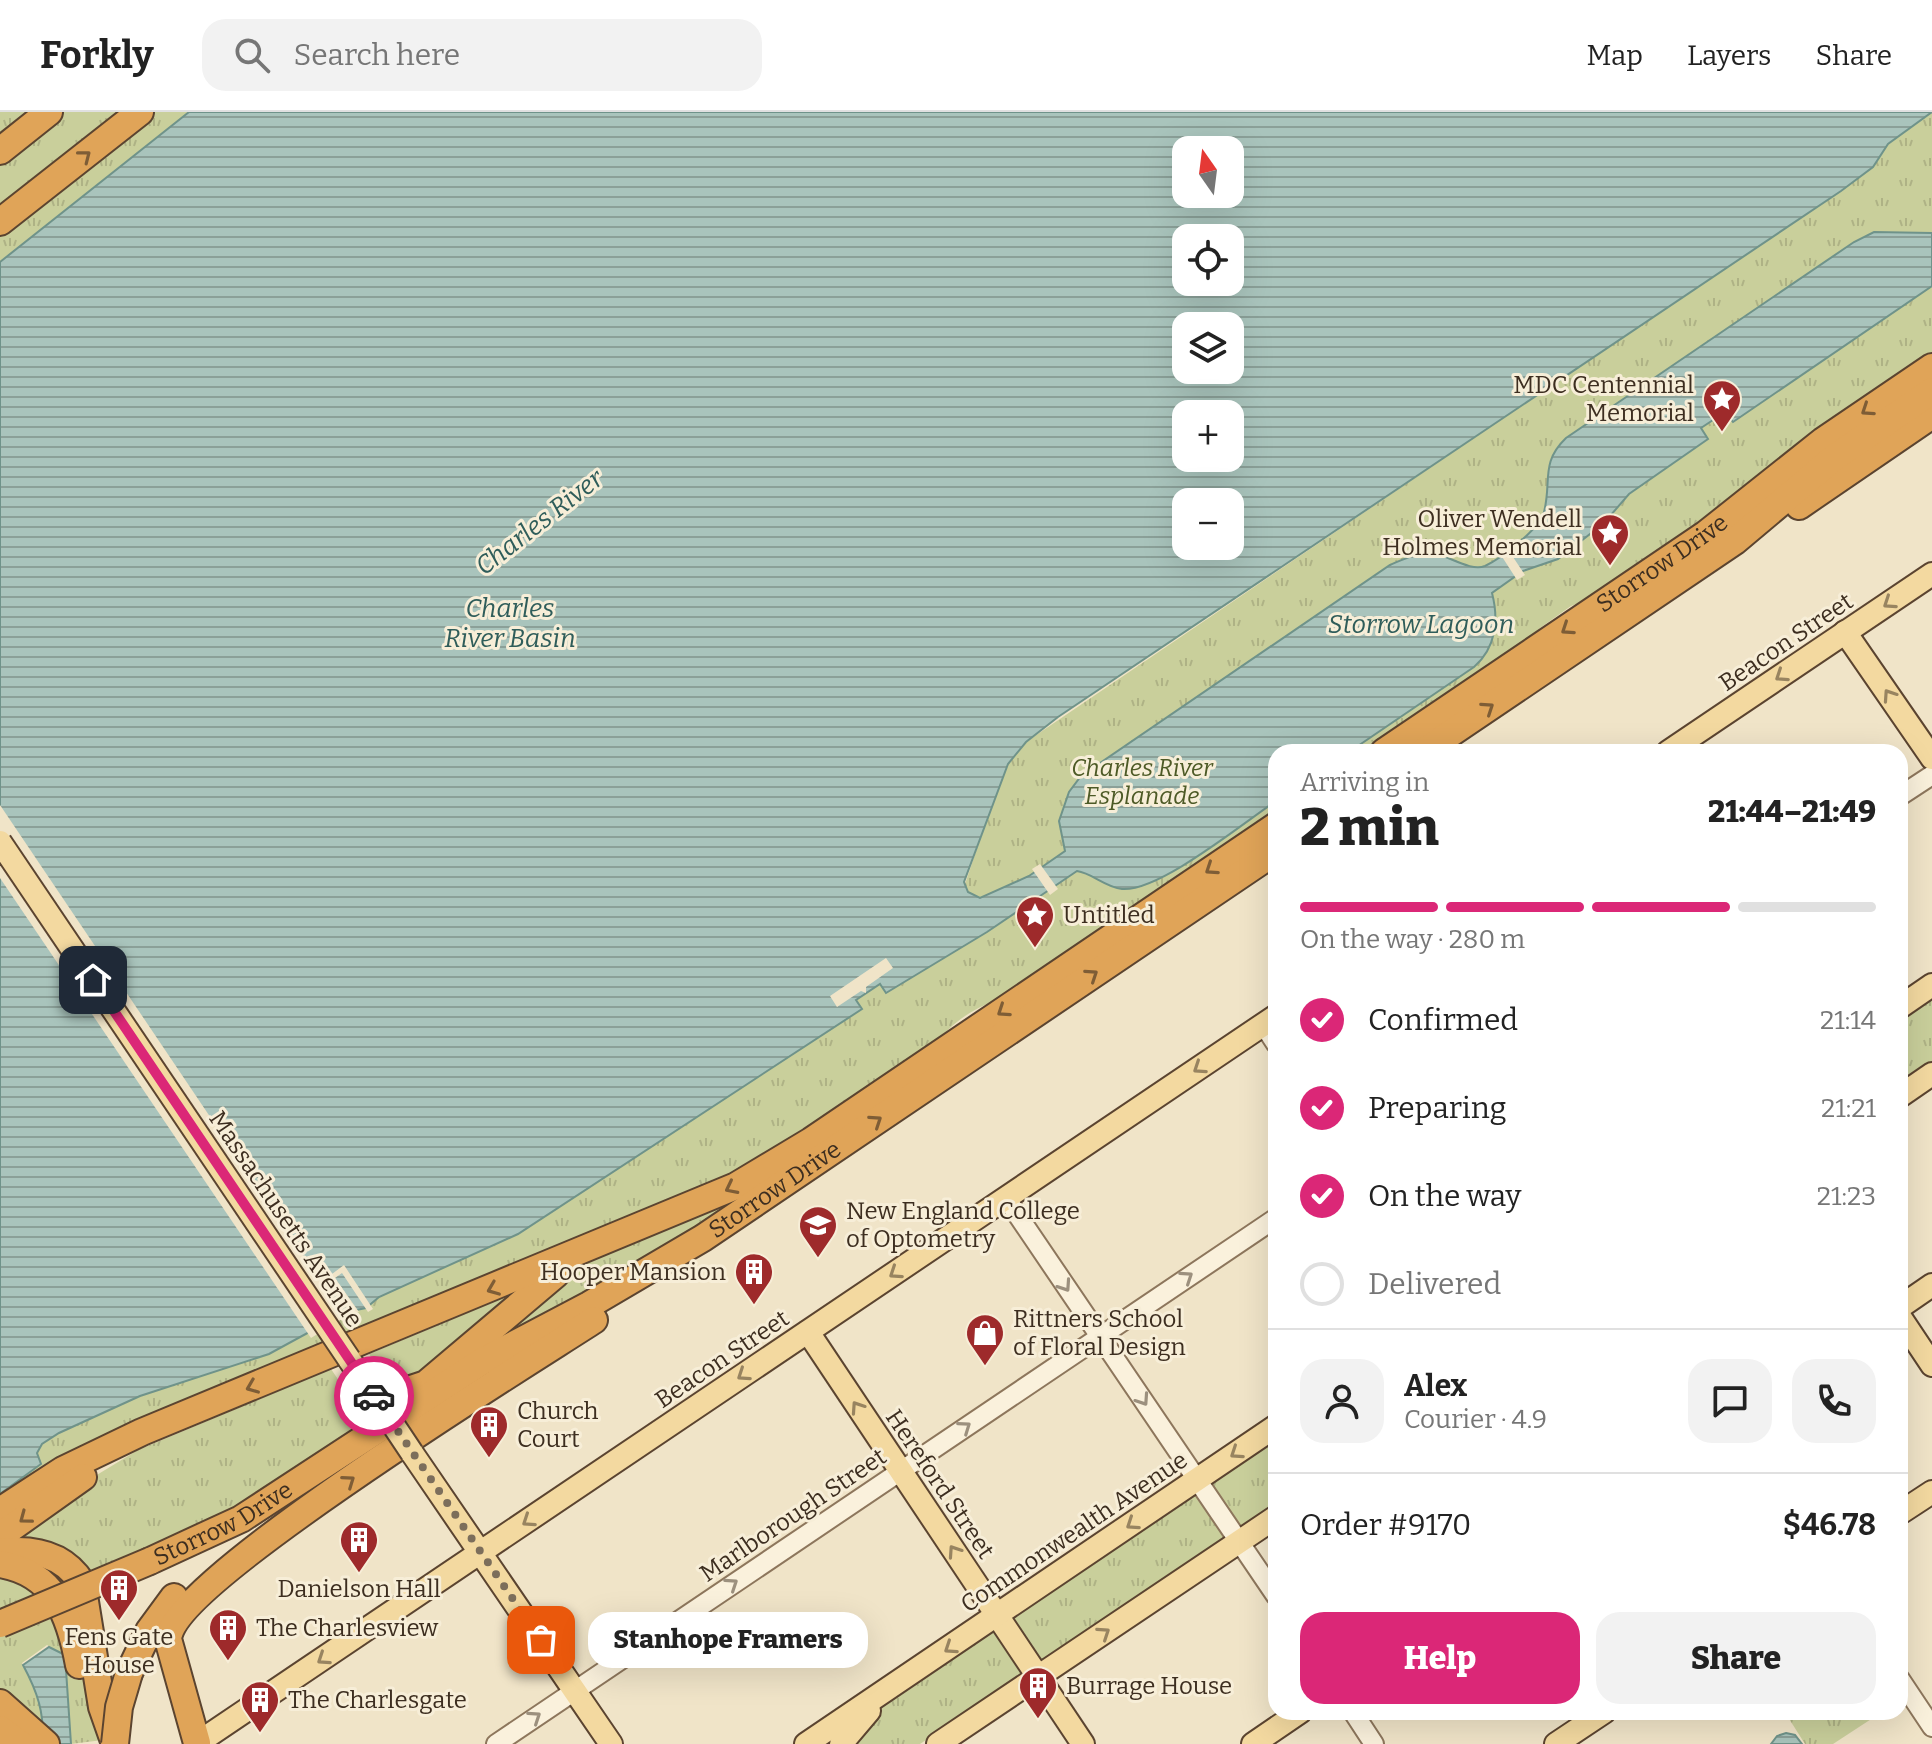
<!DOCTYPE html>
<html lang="en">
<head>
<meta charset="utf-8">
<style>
	:root { --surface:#fff; --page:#f2f2f2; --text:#222; --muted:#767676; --line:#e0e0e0; --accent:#db2777 }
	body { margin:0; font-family:Bitter,serif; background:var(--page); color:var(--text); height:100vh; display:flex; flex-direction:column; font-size:30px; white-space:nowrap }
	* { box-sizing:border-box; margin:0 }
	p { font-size:26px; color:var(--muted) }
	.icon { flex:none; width:44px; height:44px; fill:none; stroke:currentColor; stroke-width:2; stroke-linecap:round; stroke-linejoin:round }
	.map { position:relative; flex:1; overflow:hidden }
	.side { position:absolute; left:1268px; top:632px; width:640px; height:976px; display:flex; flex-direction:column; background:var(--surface); border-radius:24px; box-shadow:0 8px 32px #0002 }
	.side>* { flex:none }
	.needle { width:52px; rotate:346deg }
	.fabs { position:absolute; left:1172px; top:24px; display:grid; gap:16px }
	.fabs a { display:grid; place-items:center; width:72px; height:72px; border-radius:16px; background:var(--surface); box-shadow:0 8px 32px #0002; font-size:40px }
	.pin { position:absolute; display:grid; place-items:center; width:68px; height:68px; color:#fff; margin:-34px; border-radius:16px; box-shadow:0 4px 12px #0006 }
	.courier { position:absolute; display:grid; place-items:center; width:80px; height:80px; margin:-40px; border:6px solid #db2777; border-radius:50%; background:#fff; color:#222; box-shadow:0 2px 10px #0007 }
	.bubble { position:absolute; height:56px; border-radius:24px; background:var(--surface); box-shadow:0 8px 32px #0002; font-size:26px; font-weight:800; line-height:56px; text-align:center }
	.overview em { font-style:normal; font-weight:800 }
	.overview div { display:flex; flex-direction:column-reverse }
	.overview { display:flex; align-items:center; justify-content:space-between; height:136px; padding:0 32px }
	h1 { font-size:52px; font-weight:800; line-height:60px }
	.bar { display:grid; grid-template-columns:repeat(4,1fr); gap:12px 8px; align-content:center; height:96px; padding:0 32px }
	.bar i { height:10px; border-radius:6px; background:var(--line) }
	.bar .current { background:var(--accent) }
	.bar p { grid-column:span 4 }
	.line { display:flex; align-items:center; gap:20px; padding:0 32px; border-top:2px solid var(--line) }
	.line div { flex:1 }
	.round { display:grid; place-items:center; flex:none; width:84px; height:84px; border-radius:24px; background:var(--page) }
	ol { padding:0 32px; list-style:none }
	li { display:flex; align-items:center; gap:24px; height:88px }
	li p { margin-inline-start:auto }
	li .icon { padding:8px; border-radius:50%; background:var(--accent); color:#fff; stroke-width:4 }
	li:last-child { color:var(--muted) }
	li i { width:44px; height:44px; border:4px solid var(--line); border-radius:50% }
	.cta { display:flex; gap:16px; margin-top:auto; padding:16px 32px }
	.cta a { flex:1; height:92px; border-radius:24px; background:var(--accent); color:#fff; font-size:32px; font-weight:800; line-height:92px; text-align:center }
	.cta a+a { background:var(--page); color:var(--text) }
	header { display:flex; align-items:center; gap:48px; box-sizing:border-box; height:112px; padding:0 40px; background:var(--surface); border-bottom:2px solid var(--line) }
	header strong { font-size:38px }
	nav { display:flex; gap:44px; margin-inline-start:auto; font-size:28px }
	.search { width:560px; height:72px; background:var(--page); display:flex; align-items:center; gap:20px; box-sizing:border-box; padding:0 28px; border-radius:24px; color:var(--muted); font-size:30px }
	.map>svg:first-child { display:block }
	.grass { fill:url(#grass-tufts) }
	.water { fill:url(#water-rules); stroke:#6f938a; stroke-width:2; fill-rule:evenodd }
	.pier { fill:#f0e4c8 }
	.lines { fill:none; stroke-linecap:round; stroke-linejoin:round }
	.minor-casing { stroke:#8d765c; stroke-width:22 }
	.major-casing { stroke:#5b4430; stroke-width:26 }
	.highway-casing { stroke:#5b4430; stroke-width:30 }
	.minor { stroke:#faf1dc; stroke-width:18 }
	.major { stroke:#f3d9a0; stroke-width:22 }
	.highway { stroke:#e0a458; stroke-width:26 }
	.major-bridge-casing { stroke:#5b4430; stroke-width:26; stroke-linecap:butt }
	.highway-bridge-casing { stroke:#5b4430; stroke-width:30; stroke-linecap:butt }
	.major-bridge { stroke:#f3d9a0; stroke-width:22 }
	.highway-bridge { stroke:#e0a458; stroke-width:26 }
	.oneway { stroke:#7e5d36 }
	.oneway2 { stroke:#988460 }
	.oneway3 { stroke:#9c907e }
	.done { stroke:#7c6e5b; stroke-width:8; stroke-dasharray:0 14.4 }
	.route { stroke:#db2777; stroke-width:10 }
	.labels { text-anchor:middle; stroke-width:6; stroke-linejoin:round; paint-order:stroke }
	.poi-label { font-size:24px; fill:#3d2e20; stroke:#f7eed8; text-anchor:start }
	.street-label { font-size:24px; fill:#3d2e20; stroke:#f7eed8 }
	.park-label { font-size:24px; font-style:italic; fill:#4d5a26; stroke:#f7eed8 }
	.water-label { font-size:26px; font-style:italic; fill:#2f5d5a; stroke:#f7eed8 }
</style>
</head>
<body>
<header>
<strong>Forkly</strong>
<div class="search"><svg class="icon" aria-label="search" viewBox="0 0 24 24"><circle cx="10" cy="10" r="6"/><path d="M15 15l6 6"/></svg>Search here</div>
<nav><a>Map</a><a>Layers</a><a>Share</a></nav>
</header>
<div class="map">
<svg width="1932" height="1632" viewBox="0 0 1932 1632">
	<defs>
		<pattern id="grass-tufts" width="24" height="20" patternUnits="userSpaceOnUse" patternTransform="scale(2)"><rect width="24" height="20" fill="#c9cf9b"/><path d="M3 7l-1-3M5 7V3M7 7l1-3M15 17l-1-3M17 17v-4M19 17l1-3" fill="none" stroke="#aeb285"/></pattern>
		<pattern id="water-rules" width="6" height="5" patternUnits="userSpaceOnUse" patternTransform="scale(2)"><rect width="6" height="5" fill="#a9c4bc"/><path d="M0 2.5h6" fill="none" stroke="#8ba098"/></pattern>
	</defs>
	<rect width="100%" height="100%" fill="#f0e4c8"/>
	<g class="grass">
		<polygon points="0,0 189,0 0,150"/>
		<path d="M1932 0V242L1709 406 1597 484 1571 494 1540 516 1523 534 1366 640H1276V701L1000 887C971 897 953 910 933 934L782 1033 721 1069 0 1390V1382L40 1352 37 1341 42 1332 59 1321 140 1284 269 1241 379 1185 518 1121 861 897 856 888 880 872 887 880 935 849 964 775 995 683 1008 652 1026 630 1873 55 1887 32Z"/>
		<polygon points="1932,884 1932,950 1900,972 1900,905"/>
		<polygon points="765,1070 720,1102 401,1289 369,1242 577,1155"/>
		<polygon points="331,1257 368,1312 247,1393 86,1464 103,1628 71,1632 65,1544 47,1533 22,1551 41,1589 44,1617 0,1618 0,1431 67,1381 138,1338"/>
		<polygon points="1276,1326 1276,1393 920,1632 817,1632"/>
		<polygon points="1788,1600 1882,1600 1833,1632 1805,1632 1786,1602"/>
	</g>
	<g class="water">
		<path d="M189 0H1932L1888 32 1873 55 1841 79 1058 605 1026 630 1008 652 964 770 968 780 980 786 1029 764 1065 739 1059 709 1069 680 1081 664 1390 453C1404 447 1417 440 1432 441 1448 443 1470 460 1485 454 1500 447 1540 417 1544 400 1552 369 1540 351 1566 326L1854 130 1874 120 1932 121V174L1733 310 1725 300 1701 316 1708 327 1629 382 1604 411 1558 447 1523 459 1492 481C1499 508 1496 536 1474 555L1349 640H1276V689C1243 711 1159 780 1122 777 1105 775 1092 761 1077 759L987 820 886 881 880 872 856 888 862 897 518 1122 379 1185 366 1196 346 1200 269 1242 140 1284 59 1321 42 1332 37 1341 41 1352 0 1382V150ZM1186 38H1230V82H1186ZM1186 126H1230V170H1186ZM1186 214H1230V258H1186ZM1186 302H1230V346H1186ZM1186 390H1230V434H1186Z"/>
		<path d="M49 1535 65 1543 71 1632H43C44 1600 38 1581 23 1553Z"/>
		<polygon points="1786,1621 1795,1623 1802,1632 1771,1632 1777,1624"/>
	</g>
	<g class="pier">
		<polygon points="1507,436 1525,463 1517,468 1499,440"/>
		<polygon points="0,693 345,1205 311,1226 0,766"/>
		<polygon points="1040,752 1058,777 1050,783 1032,757"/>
		<polygon points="886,846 893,856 866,875 866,881 861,879 837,895 830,884"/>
		<polygon points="344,1153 371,1194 373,1197 368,1200 342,1161 335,1166 359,1200 353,1202 328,1165"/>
	</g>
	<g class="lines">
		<defs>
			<g id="minor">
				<polyline points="1900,684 1932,663"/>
				<polyline points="1263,912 1276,932"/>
				<polyline points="1006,1086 1276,1484"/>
				<polyline points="1900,1567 1932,1615"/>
				<polyline points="1353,1600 1374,1632"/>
				<polyline points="496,1632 1276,1106"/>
			</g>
			<g id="major">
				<polyline points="1845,520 1932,646"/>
				<polyline points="1668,640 1932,462"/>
				<polyline points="1900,895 1932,873"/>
				<polyline points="1900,984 1932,962"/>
				<polyline points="1900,1195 1932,1173"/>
				<polyline points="1900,1205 1932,1253"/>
				<polyline points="808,1220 1083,1632"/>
				<polyline points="349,1247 372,1281"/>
				<polyline points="412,1341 611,1632"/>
				<polyline points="1900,1401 1932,1380"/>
				<polyline points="196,1632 1276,904"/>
				<polyline points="806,1632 1276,1314"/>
				<polyline points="841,1632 869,1599"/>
				<polyline points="938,1632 1276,1405"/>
				<polyline points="1253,1632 1300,1600"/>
				<polyline points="1556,1632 1604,1600"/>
			</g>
			<g id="highway">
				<polyline points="0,39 49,0"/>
				<polyline points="0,110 140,0"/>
				<polyline points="1799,394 1932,303"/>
				<path id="s1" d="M1384 640 1706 422 1823 329 1932 255"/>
				<polyline points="1423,640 1735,429 1835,345 1932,279"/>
				<polyline points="372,1281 405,1279 426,1272 556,1162"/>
				<polyline points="0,1399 63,1358 142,1320 736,1074 811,1029 1276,714"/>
				<polyline points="0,1424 83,1365"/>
				<path d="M0 1440C33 1436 63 1441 82 1471L102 1595 115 1632"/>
				<path id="s2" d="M150 1449 241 1407 481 1250 589 1193 703 1126 1276 739"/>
				<path d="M0 1452C55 1461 70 1504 79 1553"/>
				<polyline points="129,1561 149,1519 174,1485"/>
				<polyline points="0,1591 46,1632"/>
				<polyline points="0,1617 20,1632"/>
				<path d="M197 1631 168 1527C174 1468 528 1251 594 1208"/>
			</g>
		</defs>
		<use href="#minor" class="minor-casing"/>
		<use href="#major" class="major-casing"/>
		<use href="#highway" class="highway-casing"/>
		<use href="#minor" class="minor"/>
		<use href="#major" class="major"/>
		<use href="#highway" class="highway"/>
		<defs>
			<g id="major-bridge">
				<polyline points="0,730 349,1247"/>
				<polyline points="372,1281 412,1341"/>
			</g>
			<g id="highway-bridge">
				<polyline points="0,1512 150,1449"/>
				<polyline points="115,1632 119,1595 129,1561"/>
			</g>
		</defs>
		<use href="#major-bridge" class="major-bridge-casing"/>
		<use href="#highway-bridge" class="highway-bridge-casing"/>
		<use href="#major-bridge" class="major-bridge"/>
		<use href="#highway-bridge" class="highway-bridge"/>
	</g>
	<defs><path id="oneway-chevron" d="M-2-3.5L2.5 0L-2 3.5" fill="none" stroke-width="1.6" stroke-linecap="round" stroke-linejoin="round" transform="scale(2)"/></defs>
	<g class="oneway">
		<use href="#oneway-chevron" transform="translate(85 44) rotate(-38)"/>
		<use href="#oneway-chevron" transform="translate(1867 298) rotate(146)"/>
		<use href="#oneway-chevron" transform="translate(1567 517) rotate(146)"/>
		<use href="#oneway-chevron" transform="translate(1488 596) rotate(-34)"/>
		<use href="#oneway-chevron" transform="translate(1211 757) rotate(146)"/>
		<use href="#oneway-chevron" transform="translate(1092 863) rotate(-34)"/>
		<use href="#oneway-chevron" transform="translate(1003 899) rotate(146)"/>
		<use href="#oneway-chevron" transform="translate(876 1009) rotate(-34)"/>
		<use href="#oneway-chevron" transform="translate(731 1076) rotate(153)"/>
		<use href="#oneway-chevron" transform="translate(493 1177) rotate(158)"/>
		<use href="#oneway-chevron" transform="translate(252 1275) rotate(158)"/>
		<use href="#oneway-chevron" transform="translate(349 1369) rotate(-35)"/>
		<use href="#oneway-chevron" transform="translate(25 1406) rotate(143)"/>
	</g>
	<g class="oneway2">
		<use href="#oneway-chevron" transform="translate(1889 491) rotate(146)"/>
		<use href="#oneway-chevron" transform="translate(1781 564) rotate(146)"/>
		<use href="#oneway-chevron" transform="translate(1889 583) rotate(-124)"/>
		<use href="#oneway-chevron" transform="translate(1199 956) rotate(146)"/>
		<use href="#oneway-chevron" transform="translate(895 1161) rotate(146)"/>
		<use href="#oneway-chevron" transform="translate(743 1263) rotate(146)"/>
		<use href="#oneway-chevron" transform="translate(857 1295) rotate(-124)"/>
		<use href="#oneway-chevron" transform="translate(1236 1341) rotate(146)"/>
		<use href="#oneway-chevron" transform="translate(528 1409) rotate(146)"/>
		<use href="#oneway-chevron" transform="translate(1132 1412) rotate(146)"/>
		<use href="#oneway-chevron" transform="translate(954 1439) rotate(-124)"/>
		<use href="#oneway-chevron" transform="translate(1104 1521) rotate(-34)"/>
		<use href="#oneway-chevron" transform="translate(950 1536) rotate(146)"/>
		<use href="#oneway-chevron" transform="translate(323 1547) rotate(146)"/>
	</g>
	<g class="oneway3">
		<use href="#oneway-chevron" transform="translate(1187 1165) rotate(-34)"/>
		<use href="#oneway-chevron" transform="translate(1065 1174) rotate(56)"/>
		<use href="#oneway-chevron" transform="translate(1143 1288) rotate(56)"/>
		<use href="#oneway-chevron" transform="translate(965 1315) rotate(-35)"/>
		<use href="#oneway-chevron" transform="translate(732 1472) rotate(-34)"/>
		<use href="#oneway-chevron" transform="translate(535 1605) rotate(-34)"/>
	</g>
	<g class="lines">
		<polyline class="done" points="374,1284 541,1528"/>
		<polyline class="route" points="93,868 374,1284"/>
	</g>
	<defs>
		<symbol id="sight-pin" viewBox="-11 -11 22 30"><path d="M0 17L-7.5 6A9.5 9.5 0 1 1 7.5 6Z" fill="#9e2a2b" stroke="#f7eed8"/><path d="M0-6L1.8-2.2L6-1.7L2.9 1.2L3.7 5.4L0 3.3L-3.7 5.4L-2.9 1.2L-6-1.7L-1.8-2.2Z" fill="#fff"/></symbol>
		<symbol id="university-pin" viewBox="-11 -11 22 30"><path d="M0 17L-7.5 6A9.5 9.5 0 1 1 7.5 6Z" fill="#9e2a2b" stroke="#f7eed8"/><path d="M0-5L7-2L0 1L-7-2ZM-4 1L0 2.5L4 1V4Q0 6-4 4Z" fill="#fff"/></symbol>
		<symbol id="building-pin" viewBox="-11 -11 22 30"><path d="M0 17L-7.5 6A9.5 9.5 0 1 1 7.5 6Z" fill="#9e2a2b" stroke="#f7eed8"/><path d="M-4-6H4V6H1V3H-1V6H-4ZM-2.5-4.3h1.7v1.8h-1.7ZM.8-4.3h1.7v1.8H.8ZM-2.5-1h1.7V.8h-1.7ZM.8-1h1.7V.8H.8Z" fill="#fff"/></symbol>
		<symbol id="shop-pin" viewBox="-11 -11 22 30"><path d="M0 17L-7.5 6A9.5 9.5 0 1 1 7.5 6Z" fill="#9e2a2b" stroke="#f7eed8"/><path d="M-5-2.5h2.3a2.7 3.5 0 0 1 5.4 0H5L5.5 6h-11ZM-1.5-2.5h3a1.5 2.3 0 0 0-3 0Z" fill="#fff"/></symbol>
	</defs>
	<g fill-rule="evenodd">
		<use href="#sight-pin" x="1700" y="265" width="44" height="60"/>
		<use href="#sight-pin" x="1588" y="399" width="44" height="60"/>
		<use href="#sight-pin" x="1013" y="781" width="44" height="60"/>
		<use href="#university-pin" x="796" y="1091" width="44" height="60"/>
		<use href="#building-pin" x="732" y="1138" width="44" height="60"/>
		<use href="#shop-pin" x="963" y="1199" width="44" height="60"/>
		<use href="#building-pin" x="467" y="1291" width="44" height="60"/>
		<use href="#building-pin" x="337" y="1406" width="44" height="60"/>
		<use href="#building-pin" x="97" y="1454" width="44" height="60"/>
		<use href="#building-pin" x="206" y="1494" width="44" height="60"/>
		<use href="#building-pin" x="1016" y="1552" width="44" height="60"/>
		<use href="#building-pin" x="238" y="1566" width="44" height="60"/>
	</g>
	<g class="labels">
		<g class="poi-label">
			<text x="1694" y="281" text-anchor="end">MDC Centennial<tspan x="1694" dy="28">Memorial</tspan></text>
			<text x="1582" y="415" text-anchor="end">Oliver Wendell<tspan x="1582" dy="28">Holmes Memorial</tspan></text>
			<text x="1063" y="811">Untitled</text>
			<text x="846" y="1107">New England College<tspan x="846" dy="28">of Optometry</tspan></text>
			<text x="726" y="1168" text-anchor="end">Hooper Mansion</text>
			<text x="1013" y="1215">Rittners School<tspan x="1013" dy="28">of Floral Design</tspan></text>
			<text x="517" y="1307">Church<tspan x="517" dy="28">Court</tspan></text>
			<text x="359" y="1485" text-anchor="middle">Danielson Hall</text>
			<text x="256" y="1524">The Charlesview</text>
			<text x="119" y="1533" text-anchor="middle">Fens Gate<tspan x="119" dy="28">House</tspan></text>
			<text x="1066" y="1582">Burrage House</text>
			<text x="288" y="1596">The Charlesgate</text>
		</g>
		<g class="street-label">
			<text dy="8" stroke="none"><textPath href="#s1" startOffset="336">Storrow Drive</textPath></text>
			<text transform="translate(1786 530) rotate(-34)" y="8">Beacon Street</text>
			<text dy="8" stroke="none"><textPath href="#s2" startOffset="728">Storrow Drive</textPath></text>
			<text transform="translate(286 1107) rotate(56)" y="8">Massachusetts Avenue</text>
			<text transform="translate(722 1247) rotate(-34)" y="8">Beacon Street</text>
			<text transform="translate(940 1372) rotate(56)" y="8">Hereford Street</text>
			<text transform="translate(793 1403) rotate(-34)" y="8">Marlborough Street</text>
			<text dy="8" stroke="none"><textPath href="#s2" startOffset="82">Storrow Drive</textPath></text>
			<text transform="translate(1074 1420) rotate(-34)" y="8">Commonwealth Avenue</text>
		</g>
		<g class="park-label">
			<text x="1142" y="664">Charles River<tspan x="1142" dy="28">Esplanade</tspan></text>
		</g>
		<g class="water-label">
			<text transform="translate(539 410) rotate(-38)" y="9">Charles River</text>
			<text x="510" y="505">Charles<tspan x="510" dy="30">River Basin</tspan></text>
			<text x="1421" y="521">Storrow Lagoon</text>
		</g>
	</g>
</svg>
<div class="fabs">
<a><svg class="needle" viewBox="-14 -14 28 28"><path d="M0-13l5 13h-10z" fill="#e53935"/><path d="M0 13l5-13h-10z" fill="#767676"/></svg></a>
<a><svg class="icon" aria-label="locate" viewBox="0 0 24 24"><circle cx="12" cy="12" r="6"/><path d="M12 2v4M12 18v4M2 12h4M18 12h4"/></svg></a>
<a><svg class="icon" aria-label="layers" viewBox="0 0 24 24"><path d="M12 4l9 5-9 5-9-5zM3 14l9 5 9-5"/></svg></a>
<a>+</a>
<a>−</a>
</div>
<div class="pin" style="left:541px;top:1528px;background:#ea580c"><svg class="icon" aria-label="bag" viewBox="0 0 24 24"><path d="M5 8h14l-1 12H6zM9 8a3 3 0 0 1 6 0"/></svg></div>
<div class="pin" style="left:93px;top:868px;background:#1f2937"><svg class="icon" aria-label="home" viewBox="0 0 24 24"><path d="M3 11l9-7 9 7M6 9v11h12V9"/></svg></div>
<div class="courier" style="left:374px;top:1284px"><svg class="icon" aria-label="car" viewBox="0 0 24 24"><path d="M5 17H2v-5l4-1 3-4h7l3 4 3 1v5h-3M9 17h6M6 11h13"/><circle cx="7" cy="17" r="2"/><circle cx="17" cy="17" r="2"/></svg></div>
<div class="bubble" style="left:588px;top:1500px;width:280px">Stanhope Framers</div>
<section class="side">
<div class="overview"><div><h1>2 min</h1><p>Arriving in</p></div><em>21:44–21:49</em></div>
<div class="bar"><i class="current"></i><i class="current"></i><i class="current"></i><i></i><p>On the way · 280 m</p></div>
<ol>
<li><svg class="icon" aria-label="check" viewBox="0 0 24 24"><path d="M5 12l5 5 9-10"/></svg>Confirmed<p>21:14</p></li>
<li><svg class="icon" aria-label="check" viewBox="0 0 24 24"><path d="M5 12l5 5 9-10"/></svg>Preparing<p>21:21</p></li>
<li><svg class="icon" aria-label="check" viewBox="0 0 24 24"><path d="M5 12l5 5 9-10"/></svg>On the way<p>21:23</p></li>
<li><i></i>Delivered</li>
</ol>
<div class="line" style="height:144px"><a class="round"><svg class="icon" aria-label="person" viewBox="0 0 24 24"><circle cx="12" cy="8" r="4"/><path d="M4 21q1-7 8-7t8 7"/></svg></a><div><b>Alex</b><p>Courier · 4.9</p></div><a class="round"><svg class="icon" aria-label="chat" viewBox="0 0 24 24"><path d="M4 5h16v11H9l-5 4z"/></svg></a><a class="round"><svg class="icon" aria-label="phone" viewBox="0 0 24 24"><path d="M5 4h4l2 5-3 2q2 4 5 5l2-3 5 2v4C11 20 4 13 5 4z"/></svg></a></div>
<div class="line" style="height:104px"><div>Order #9170</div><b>$46.78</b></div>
<div class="cta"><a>Help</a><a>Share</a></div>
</section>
</div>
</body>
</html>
